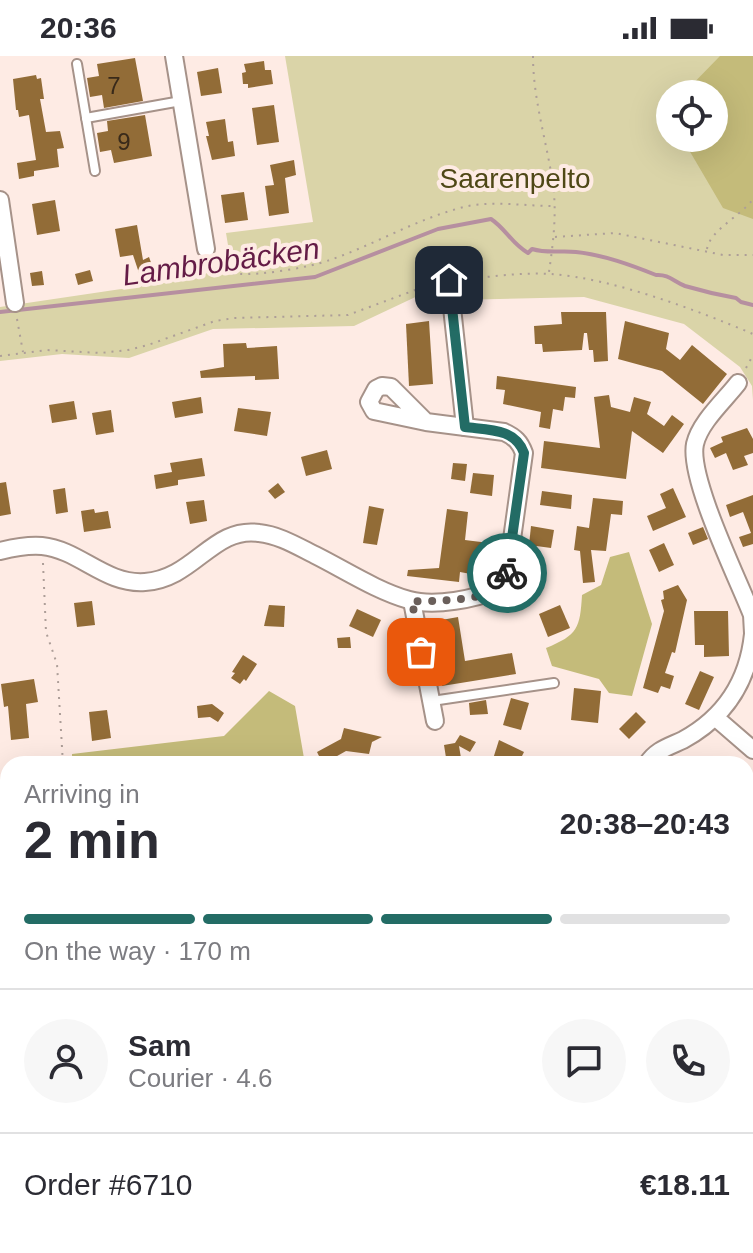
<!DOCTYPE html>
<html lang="en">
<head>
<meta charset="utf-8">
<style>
	:root { --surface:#fff; --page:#f7f7f7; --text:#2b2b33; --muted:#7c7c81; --line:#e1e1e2; --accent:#236c65 }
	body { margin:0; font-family:Arial,sans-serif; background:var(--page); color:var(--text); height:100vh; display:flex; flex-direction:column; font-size:30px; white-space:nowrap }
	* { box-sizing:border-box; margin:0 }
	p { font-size:26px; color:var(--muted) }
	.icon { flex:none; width:44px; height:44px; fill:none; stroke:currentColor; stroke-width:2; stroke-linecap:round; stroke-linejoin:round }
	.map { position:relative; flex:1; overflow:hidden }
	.details { position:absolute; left:0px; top:700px; width:754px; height:498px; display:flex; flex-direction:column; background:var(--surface); border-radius:24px 24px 0 0; box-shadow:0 8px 32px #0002 }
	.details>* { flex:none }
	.buttons { position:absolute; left:656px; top:24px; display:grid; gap:16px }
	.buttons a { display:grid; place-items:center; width:72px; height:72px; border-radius:50%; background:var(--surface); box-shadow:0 8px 32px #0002; font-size:40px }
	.pin { position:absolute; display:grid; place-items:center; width:68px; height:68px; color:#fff; margin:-34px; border-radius:16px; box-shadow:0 4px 12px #0006 }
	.courier { position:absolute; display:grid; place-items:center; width:80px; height:80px; margin:-40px; border:6px solid #236c65; border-radius:50%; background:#fff; color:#222; box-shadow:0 2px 10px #0007 }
	.summary em { font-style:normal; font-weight:700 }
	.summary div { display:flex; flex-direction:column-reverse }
	.summary { display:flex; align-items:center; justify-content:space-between; height:136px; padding:0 24px }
	h1 { font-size:52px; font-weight:700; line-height:60px }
	.bar { display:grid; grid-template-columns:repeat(4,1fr); gap:12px 8px; align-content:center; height:96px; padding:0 24px }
	.bar i { height:10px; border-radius:6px; background:var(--line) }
	.bar .on { background:var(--accent) }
	.bar p { grid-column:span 4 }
	.line { display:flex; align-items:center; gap:20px; padding:0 24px; border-top:2px solid var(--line) }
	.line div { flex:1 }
	.round { display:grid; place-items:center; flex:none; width:84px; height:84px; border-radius:42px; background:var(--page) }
	.status { display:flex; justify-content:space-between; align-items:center; height:56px; padding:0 40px; background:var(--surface); direction:ltr }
	.status svg { height:22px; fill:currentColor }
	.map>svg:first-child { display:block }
	.green { fill:#dad4a8; fill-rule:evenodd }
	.forest { fill:#c4bb7a }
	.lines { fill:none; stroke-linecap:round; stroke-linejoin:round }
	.stream { stroke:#b68fa0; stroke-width:4 }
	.building { fill:#926c37 }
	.service-casing { stroke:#a69289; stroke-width:12 }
	.minor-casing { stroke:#a69289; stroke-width:20 }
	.tertiary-casing { stroke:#a69289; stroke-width:24 }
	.path { stroke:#ad9e98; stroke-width:2; stroke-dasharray:2 6; stroke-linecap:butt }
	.service { stroke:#fff; stroke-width:8 }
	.minor { stroke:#fff; stroke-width:16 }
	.tertiary { stroke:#fff; stroke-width:20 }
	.done { stroke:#6a5f5b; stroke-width:8; stroke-dasharray:0 14.4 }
	.route { stroke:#236c65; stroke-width:10 }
	.labels { text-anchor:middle; stroke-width:8; stroke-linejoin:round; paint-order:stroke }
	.number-label { font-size:24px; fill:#392a1a }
	.park-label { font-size:28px; fill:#4f4816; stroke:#feebe4 }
	.water-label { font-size:30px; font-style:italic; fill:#641b46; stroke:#feebe4 }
</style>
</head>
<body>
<div class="status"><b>20:36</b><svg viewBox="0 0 49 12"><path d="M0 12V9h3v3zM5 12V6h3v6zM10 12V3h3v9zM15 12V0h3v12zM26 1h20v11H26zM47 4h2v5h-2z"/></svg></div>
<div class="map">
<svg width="753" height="1197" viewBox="0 0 753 1197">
	<rect width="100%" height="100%" fill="#feebe4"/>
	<g class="green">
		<path d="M285 0H753V344L752 330 740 311 684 268 584 241 455 244 443 228 354 270 213 273 129 302 62 298 0 305V251L202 221 212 212 231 207 226 177 313 166ZM670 38H714V82H670Z"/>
		<polygon points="383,1190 455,1190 448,1197 381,1197"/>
	</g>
	<g class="forest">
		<polygon points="720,0 753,0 753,163 723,152 682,82 714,82 714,38 683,38"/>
		<path d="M629 496 652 568 632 640 609 637 599 623 552 610 546 592C578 579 580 572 582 539L601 529 610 501Z"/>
		<polygon points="269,635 295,650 305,708 72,708 72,698 224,680"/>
		<polygon points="753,954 753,1197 492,1197 498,1190 746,1190 746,955"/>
	</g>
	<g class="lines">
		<path class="stream" d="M0 256 315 221 438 173 491 163C506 173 512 188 528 197L532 193C549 198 560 194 576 196 604 199 631 209 656 219 669 218 674 226 685 230 702 235 719 239 736 242L741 246 753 249"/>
	</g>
	<g class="building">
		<polygon points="135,2 143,45 104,52 102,39 90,41 87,22 99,20 97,8"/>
		<polygon points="264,5 265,14 271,14 273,28 248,32 248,28 243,28 242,17 246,16 244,8"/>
		<polygon points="218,12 222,37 201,40 197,16"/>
		<polygon points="36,19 37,23 41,22 44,43 40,43 46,76 60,75 64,92 57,93 59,111 34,115 34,120 19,123 17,107 36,104 29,59 19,61 18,54 16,54 13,23"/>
		<polygon points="274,49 279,86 257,89 252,52"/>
		<polygon points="145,59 152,100 114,107 111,94 100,96 97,77 108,75 107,65"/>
		<polygon points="225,63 228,86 233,85 235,100 212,104 206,80 209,80 206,66"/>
		<polygon points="294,104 296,119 285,122 289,157 269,160 265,130 274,129 270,109"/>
		<polygon points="244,136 248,164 225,167 221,139"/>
		<polygon points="55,144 60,175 37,179 32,148"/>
		<polygon points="137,169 143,204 149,201 154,215 140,220 133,199 120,201 115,173"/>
		<polygon points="90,214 93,225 78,229 75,218"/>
		<polygon points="42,215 44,229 32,230 30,217"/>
		<polygon points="561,256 606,256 608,305 594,306 593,294 589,294 587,277 584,277 582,294 543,296 542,288 535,288 534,270 562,268"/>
		<polygon points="429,265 433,328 409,330 406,268"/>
		<polygon points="625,265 669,277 666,293 680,304 692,289 727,318 703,348 662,315 618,303"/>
		<polygon points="246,287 247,292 277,290 279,323 255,324 255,320 201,322 200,315 224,311 223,288"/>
		<polygon points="497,320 576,331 575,342 565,341 563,355 553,353 550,373 539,371 541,356 503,348 505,334 496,333"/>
		<polygon points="609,339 611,351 630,356 634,341 651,346 647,358 664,370 672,359 684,368 663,397 632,375 626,423 541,412 544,385 600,392 594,341"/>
		<polygon points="201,341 203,357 175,362 172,346"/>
		<polygon points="74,345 77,363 52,367 49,349"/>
		<polygon points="238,352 271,356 267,380 234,375"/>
		<polygon points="111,354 114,376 96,379 92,357"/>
		<polygon points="747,372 753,383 753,397 744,400 748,409 733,414 726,397 715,402 710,392 723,386 721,381"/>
		<polygon points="327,394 332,413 306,420 301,401"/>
		<polygon points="202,402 205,420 178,424 178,429 156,433 154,419 172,416 170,407"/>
		<polygon points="453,407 467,408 465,425 451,423"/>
		<polygon points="473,417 494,419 492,440 470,437"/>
		<polygon points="6,426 11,458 0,460 0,427"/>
		<polygon points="278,427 285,436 275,443 268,435"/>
		<polygon points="65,432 68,456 56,458 53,434"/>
		<polygon points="673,432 686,461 653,475 647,460 666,452 660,438"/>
		<polygon points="542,435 572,439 571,453 540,449"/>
		<polygon points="753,439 753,488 743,491 739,481 751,477 743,456 730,461 726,449"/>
		<polygon points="593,442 623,445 622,459 611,458 606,495 591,494 595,526 583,527 580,495 574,494 577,470 589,472"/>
		<polygon points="204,444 207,465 190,468 186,446"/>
		<polygon points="369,450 384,453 377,489 363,487"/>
		<polygon points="94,453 95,457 108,455 111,472 84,476 81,455"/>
		<polygon points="447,453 468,456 465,484 489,487 487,504 492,505 487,521 460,516 459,526 407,520 408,514 439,512"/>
		<polygon points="531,470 554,474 551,492 529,489"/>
		<polygon points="703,471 708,483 693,489 688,477"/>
		<polygon points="664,487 674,509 659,516 649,494"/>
		<polygon points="678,529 687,544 675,597 672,596 665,617 674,620 670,633 661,630 658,637 643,632 664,555 661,544 664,543 663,535"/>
		<polygon points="92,545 95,569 77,571 74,547"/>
		<polygon points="269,549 285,550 284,571 264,570"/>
		<polygon points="560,549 570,572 548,581 539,558"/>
		<polygon points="357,553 381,564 373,581 349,570"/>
		<polygon points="694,555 728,555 729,600 704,601 704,589 695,589"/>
		<polygon points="458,561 465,605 512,597 516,618 442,630 439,609 444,609 436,565"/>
		<polygon points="350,581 351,592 338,592 337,582"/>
		<polygon points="243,599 257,608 246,625 244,623 240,628 231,622 235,617 232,616"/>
		<polygon points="700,615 714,621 699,654 685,648"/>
		<polygon points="34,623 38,646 26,648 29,682 11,684 8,650 4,651 1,628"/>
		<polygon points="574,632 601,635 598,667 571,664"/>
		<polygon points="511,642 529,647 521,674 503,669"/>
		<polygon points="486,644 488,658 470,659 469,647"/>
		<polygon points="212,648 224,657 218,666 210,661 198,662 197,650"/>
		<polygon points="107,654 111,682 92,685 89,656"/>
		<polygon points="636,656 646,666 629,683 619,673"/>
		<polygon points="344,672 382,681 372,686 369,698 346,695 323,708 317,696 341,683"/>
		<polygon points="460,679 476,686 470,696 459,690 462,708 447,708 444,689 455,687"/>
		<polygon points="499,684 524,696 518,708 503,708 493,703"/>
	</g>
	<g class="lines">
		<defs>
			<g id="service">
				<polyline points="77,8 95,115"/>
				<polyline points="86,62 181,45"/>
				<polyline points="432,645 554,627"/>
			</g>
			<g id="minor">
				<polyline points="174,0 206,193"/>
				<polyline points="0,144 15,247"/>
				<polyline points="449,224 465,371"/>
				<path d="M738 327C725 344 700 366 695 388 688 422 738 523 752 559L753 577"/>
				<path d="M0 495C12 492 30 489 42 490 80 494 105 529 145 526 194 523 213 470 259 477 279 479 297 490 315 499 345 514 377 535 409 544 435 551 475 543 499 533L507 519 524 397C520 386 515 381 504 376L426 366 391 331 382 330 376 333 369 346 374 355 426 366"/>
				<polyline points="412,545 435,665"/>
				<polyline points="716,662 753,694"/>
				<path d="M647 708C656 694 668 691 683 684 725 661 748 626 753 578"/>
				<polyline points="0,760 8,743"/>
				<polyline points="0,1004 8,1002"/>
				<polyline points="97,1197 102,1191"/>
				<polyline points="362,1197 374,1190"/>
			</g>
			<g id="tertiary">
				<polyline points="746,889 753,880"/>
				<polyline points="458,1197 465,1190"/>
			</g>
		</defs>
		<use href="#service" class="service-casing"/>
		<use href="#minor" class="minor-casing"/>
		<use href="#tertiary" class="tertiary-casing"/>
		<g class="path">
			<path d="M533 0C533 44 547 86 553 129 557 158 553 188 549 216"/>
			<polyline points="555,181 615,177 723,199 753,199"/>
			<path d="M707 193C710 174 741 160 753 143"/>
			<path d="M212 205C219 212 229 218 239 218 263 219 307 212 330 204 376 188 420 161 468 150 495 145 526 150 554 150"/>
			<path d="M464 223C492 221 522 216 551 218 611 222 697 254 753 278"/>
			<polyline points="17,263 23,296"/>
			<polyline points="0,300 47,294 100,297 128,294 148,289 215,265 234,262 348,259 434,227"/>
			<polyline points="746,312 753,299"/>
			<polyline points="43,507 46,576 57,608 63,708"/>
			<polyline points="228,708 276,702 292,708"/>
			<polyline points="746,855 753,846"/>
			<polyline points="746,913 753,905"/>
			<polyline points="746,950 753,950"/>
			<polyline points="746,977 746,1019"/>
			<polyline points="286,1190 289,1197"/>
			<polyline points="395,1190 398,1197"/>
			<polyline points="740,1190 744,1197"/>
			<polyline points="485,1197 491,1190"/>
			<polyline points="531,1197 538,1190"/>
			<polyline points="612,1197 617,1190"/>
		</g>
		<use href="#service" class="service"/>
		<use href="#minor" class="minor"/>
		<use href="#tertiary" class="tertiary"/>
	</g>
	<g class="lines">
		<path class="done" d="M421 596 412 545C432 546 480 544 498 533 504 530 506 523 507 517"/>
		<path class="route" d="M449 224 465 371C488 374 515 372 524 397L507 517"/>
	</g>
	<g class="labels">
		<g class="number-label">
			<text x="114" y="38">7</text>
			<text x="124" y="94">9</text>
		</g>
		<g class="park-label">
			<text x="515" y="132">Saarenpelto</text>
		</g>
		<g class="water-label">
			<text transform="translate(221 206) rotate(-8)" y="10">Lambrobäcken</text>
		</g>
	</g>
</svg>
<div class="buttons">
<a><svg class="icon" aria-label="locate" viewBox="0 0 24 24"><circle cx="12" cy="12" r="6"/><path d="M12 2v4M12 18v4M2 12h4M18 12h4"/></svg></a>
</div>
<div class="pin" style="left:421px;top:596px;background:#ea580c"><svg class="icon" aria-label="bag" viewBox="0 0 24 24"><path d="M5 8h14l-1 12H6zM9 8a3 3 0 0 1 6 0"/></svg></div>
<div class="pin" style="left:449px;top:224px;background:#1f2937"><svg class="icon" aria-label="home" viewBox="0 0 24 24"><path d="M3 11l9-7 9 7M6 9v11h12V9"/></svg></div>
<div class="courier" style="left:507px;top:517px"><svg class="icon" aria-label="bike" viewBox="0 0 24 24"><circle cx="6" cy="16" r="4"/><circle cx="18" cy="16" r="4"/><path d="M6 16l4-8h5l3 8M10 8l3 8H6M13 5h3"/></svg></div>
<section class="details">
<div class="summary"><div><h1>2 min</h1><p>Arriving in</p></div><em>20:38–20:43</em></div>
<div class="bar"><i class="on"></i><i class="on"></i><i class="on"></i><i></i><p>On the way · 170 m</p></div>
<div class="line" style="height:144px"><a class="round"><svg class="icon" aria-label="person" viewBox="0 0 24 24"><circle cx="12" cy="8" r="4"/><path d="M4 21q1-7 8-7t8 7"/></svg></a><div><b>Sam</b><p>Courier · 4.6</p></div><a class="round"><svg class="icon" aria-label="chat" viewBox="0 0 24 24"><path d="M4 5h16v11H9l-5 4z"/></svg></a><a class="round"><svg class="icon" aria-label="phone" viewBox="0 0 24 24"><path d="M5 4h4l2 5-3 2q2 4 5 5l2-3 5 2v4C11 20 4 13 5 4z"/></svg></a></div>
<div class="line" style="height:104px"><div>Order #6710</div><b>€18.11</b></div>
</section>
</div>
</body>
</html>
